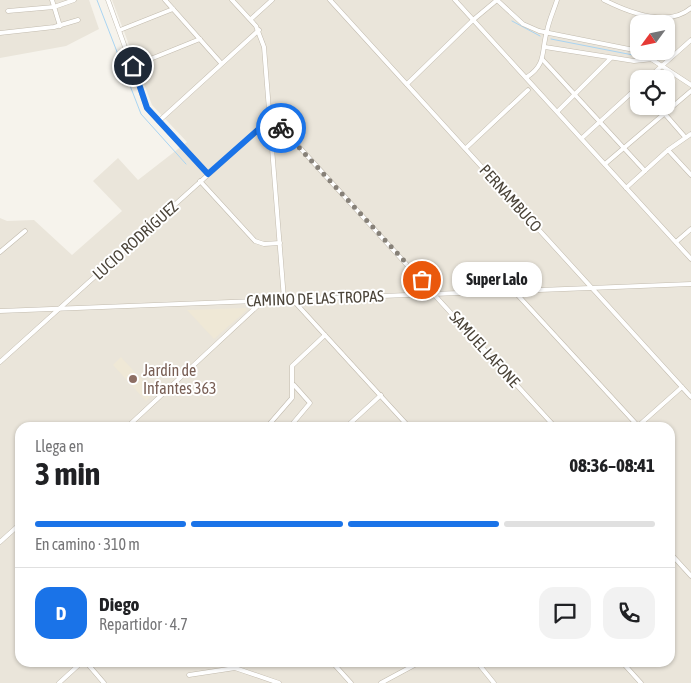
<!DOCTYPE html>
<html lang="es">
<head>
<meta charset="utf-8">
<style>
	:root { --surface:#fff; --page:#f2f2f2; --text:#202124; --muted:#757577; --line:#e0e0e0; --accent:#1a73e8 }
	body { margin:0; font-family:"Asap Condensed",sans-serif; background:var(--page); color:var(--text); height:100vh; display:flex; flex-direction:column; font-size:19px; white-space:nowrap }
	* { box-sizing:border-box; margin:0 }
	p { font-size:16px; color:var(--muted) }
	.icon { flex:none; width:28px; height:28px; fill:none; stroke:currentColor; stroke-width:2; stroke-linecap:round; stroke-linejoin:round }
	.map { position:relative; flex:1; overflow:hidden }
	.panel { position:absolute; left:15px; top:422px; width:660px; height:245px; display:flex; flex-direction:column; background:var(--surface); border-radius:15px; box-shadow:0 1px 4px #0004 }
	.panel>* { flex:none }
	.needle { width:32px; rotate:237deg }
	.controls { position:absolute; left:630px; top:15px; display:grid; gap:10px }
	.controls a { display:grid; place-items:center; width:45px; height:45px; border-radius:10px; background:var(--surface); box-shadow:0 1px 4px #0004; font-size:25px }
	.pin { position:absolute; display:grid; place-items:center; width:42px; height:42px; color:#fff; margin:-21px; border:2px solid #fff; border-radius:50%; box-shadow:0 1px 5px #0007 }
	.courier { position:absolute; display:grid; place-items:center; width:50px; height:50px; margin:-25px; border:4px solid #1a73e8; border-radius:50%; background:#fff; color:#222; box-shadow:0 1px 6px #0007 }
	.bubble { position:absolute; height:35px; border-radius:15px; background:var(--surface); box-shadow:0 1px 4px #0004; font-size:16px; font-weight:700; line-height:35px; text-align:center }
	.overview em { font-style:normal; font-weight:700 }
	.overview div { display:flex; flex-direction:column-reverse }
	.overview { display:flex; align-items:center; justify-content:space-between; height:85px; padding:0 20px }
	h1 { font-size:32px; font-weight:700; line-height:38px }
	.bar { display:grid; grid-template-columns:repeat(4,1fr); gap:8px 5px; align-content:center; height:60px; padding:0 20px }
	.bar i { height:6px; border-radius:4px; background:var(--line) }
	.bar .selected { background:var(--accent) }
	.bar p { grid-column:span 4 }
	.line { display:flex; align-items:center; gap:12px; padding:0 20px; border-top:1px solid var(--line) }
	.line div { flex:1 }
	.round { display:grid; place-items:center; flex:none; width:52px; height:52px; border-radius:15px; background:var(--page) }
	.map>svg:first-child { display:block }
	.residential { fill:#eae5da; fill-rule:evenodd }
	.education { fill:#efe8d6 }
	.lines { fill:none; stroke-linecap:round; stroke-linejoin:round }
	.stream { stroke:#a9d4f2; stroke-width:1 }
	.minor-casing { stroke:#c2bbae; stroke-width:5 }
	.minor { stroke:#fff; stroke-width:4 }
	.done { stroke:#878178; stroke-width:5; stroke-dasharray:0 9 }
	.route { stroke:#1a73e8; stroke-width:6 }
	.education-dot { fill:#8d6e63; stroke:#fff; stroke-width:2 }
	.labels { text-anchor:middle; stroke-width:4; stroke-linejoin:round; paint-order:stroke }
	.street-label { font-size:16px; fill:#4b4439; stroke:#fff }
	.education-label { font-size:16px; fill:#785e54; stroke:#fff; text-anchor:start }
</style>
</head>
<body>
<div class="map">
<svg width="691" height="683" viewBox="0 0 691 683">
	<rect width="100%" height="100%" fill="#f6f3ec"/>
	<g class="residential">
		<polygon points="0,0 89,0 99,29 66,46 0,58"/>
		<path d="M112 0H691V683H0V218L7 221 34 220 72 255 122 211 93 181 118 158 138 180 187 142 152 105ZM639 24H666V51H639ZM639 79H666V106H639ZM20 428H670V662H20Z"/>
	</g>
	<g class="education">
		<polygon points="245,308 247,310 214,339 187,310"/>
		<polygon points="121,357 154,393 146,401 113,365"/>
	</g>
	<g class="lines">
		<g class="stream">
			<polyline points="97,0 141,114 186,164"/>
			<polyline points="512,21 540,36"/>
			<polyline points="551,39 638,56"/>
		</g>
		<defs>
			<g id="minor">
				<polyline points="52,0 60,26"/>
				<polyline points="108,0 147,108 208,174"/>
				<polyline points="165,0 221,63"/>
				<polyline points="232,0 256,26 264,47 284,299"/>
				<polyline points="330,0 691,397"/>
				<polyline points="455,0 691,259"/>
				<polyline points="497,0 523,24 539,31 639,51"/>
				<path d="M604 0C628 12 668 28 691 8"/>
				<polyline points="8,11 54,7 74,0"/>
				<polyline points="251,19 272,0"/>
				<polyline points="120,30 173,9"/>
				<polyline points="0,33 54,27 78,20"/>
				<polyline points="545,47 634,61 653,59"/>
				<polyline points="639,51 691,85"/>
				<polyline points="542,59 645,171"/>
				<polyline points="133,66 200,39"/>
				<path d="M527 77C547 64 541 51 547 31 549 20 554 10 557 0"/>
				<polyline points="647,79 691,40"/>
				<polyline points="407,84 473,20 497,0"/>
				<polyline points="658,106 685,137"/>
				<polyline points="558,111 611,58"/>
				<polyline points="159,121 259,30"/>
				<polyline points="582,138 639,86"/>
				<polyline points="466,148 528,90"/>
				<polyline points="668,150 691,175"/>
				<polyline points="605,164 691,91"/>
				<polyline points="200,181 255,241 264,244 280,243"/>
				<polyline points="626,188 668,150 691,134"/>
				<polyline points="676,242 691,229"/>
				<polyline points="0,252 25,231"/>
				<polyline points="514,291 638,426"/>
				<polyline points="292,299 410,428"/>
				<polyline points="0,311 691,284"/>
				<polyline points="0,362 270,119 291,138 556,428"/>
				<polyline points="637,427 682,387"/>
				<polyline points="126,428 265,299"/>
				<polyline points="266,428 292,398 292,366 325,335"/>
				<polyline points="289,428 310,403 294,385"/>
				<polyline points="345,428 381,395"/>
				<polyline points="0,542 20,524"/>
				<polyline points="670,553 691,576"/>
				<polyline points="86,662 104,683"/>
				<polyline points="332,662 351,683"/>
				<polyline points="477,662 494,683"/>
				<polyline points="622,662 641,683"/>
				<polyline points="189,675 235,668 279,683"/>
				<polyline points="59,683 82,662"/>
				<polyline points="381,683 420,662"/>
			</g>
		</defs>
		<use href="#minor" class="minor-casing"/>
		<use href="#minor" class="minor"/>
	</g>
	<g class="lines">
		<polyline class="done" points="281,128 422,280"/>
		<polyline class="route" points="133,66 147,108 208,174 270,119 281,128"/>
	</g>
	<circle class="education-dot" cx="133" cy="379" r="5"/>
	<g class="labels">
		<g class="street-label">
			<text transform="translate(511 198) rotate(48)" y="6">PERNAMBUCO</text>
			<text transform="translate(135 240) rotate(-42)" y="6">LUCIO RODRÍGUEZ</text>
			<text transform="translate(315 298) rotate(-2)" y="6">CAMINO DE LAS TROPAS</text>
			<text transform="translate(485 349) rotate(48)" y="6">SAMUEL LAFONE</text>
		</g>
		<g class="education-label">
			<text x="143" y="376">Jardín de<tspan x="143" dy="18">Infantes 363</tspan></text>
		</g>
	</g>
</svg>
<div class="controls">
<a><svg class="needle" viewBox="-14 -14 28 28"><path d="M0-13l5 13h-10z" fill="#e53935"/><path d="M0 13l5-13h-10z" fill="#757577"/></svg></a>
<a><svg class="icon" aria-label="locate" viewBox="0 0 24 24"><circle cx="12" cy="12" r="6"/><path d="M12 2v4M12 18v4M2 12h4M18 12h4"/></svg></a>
</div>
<div class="pin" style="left:422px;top:280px;background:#ea580c"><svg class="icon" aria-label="bag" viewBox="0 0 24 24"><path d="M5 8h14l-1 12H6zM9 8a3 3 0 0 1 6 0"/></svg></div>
<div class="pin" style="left:133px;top:66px;background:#1f2937"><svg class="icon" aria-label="home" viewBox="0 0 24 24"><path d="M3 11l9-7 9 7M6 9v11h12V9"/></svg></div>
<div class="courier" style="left:281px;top:128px"><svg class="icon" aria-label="bike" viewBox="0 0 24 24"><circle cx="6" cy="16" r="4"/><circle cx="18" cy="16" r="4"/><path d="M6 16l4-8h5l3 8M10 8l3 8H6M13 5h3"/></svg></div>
<div class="bubble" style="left:452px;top:262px;width:90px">Super Lalo</div>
<section class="panel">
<div class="overview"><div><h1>3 min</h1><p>Llega en</p></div><em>08:36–08:41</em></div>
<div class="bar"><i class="selected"></i><i class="selected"></i><i class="selected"></i><i></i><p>En camino · 310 m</p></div>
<div class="line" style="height:90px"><b class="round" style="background:var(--accent);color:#fff">D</b><div><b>Diego</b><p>Repartidor · 4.7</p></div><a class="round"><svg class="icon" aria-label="chat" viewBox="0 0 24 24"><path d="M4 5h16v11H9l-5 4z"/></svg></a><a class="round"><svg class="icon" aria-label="phone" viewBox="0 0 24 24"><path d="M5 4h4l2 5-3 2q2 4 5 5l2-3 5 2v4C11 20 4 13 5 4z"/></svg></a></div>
</section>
</div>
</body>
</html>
